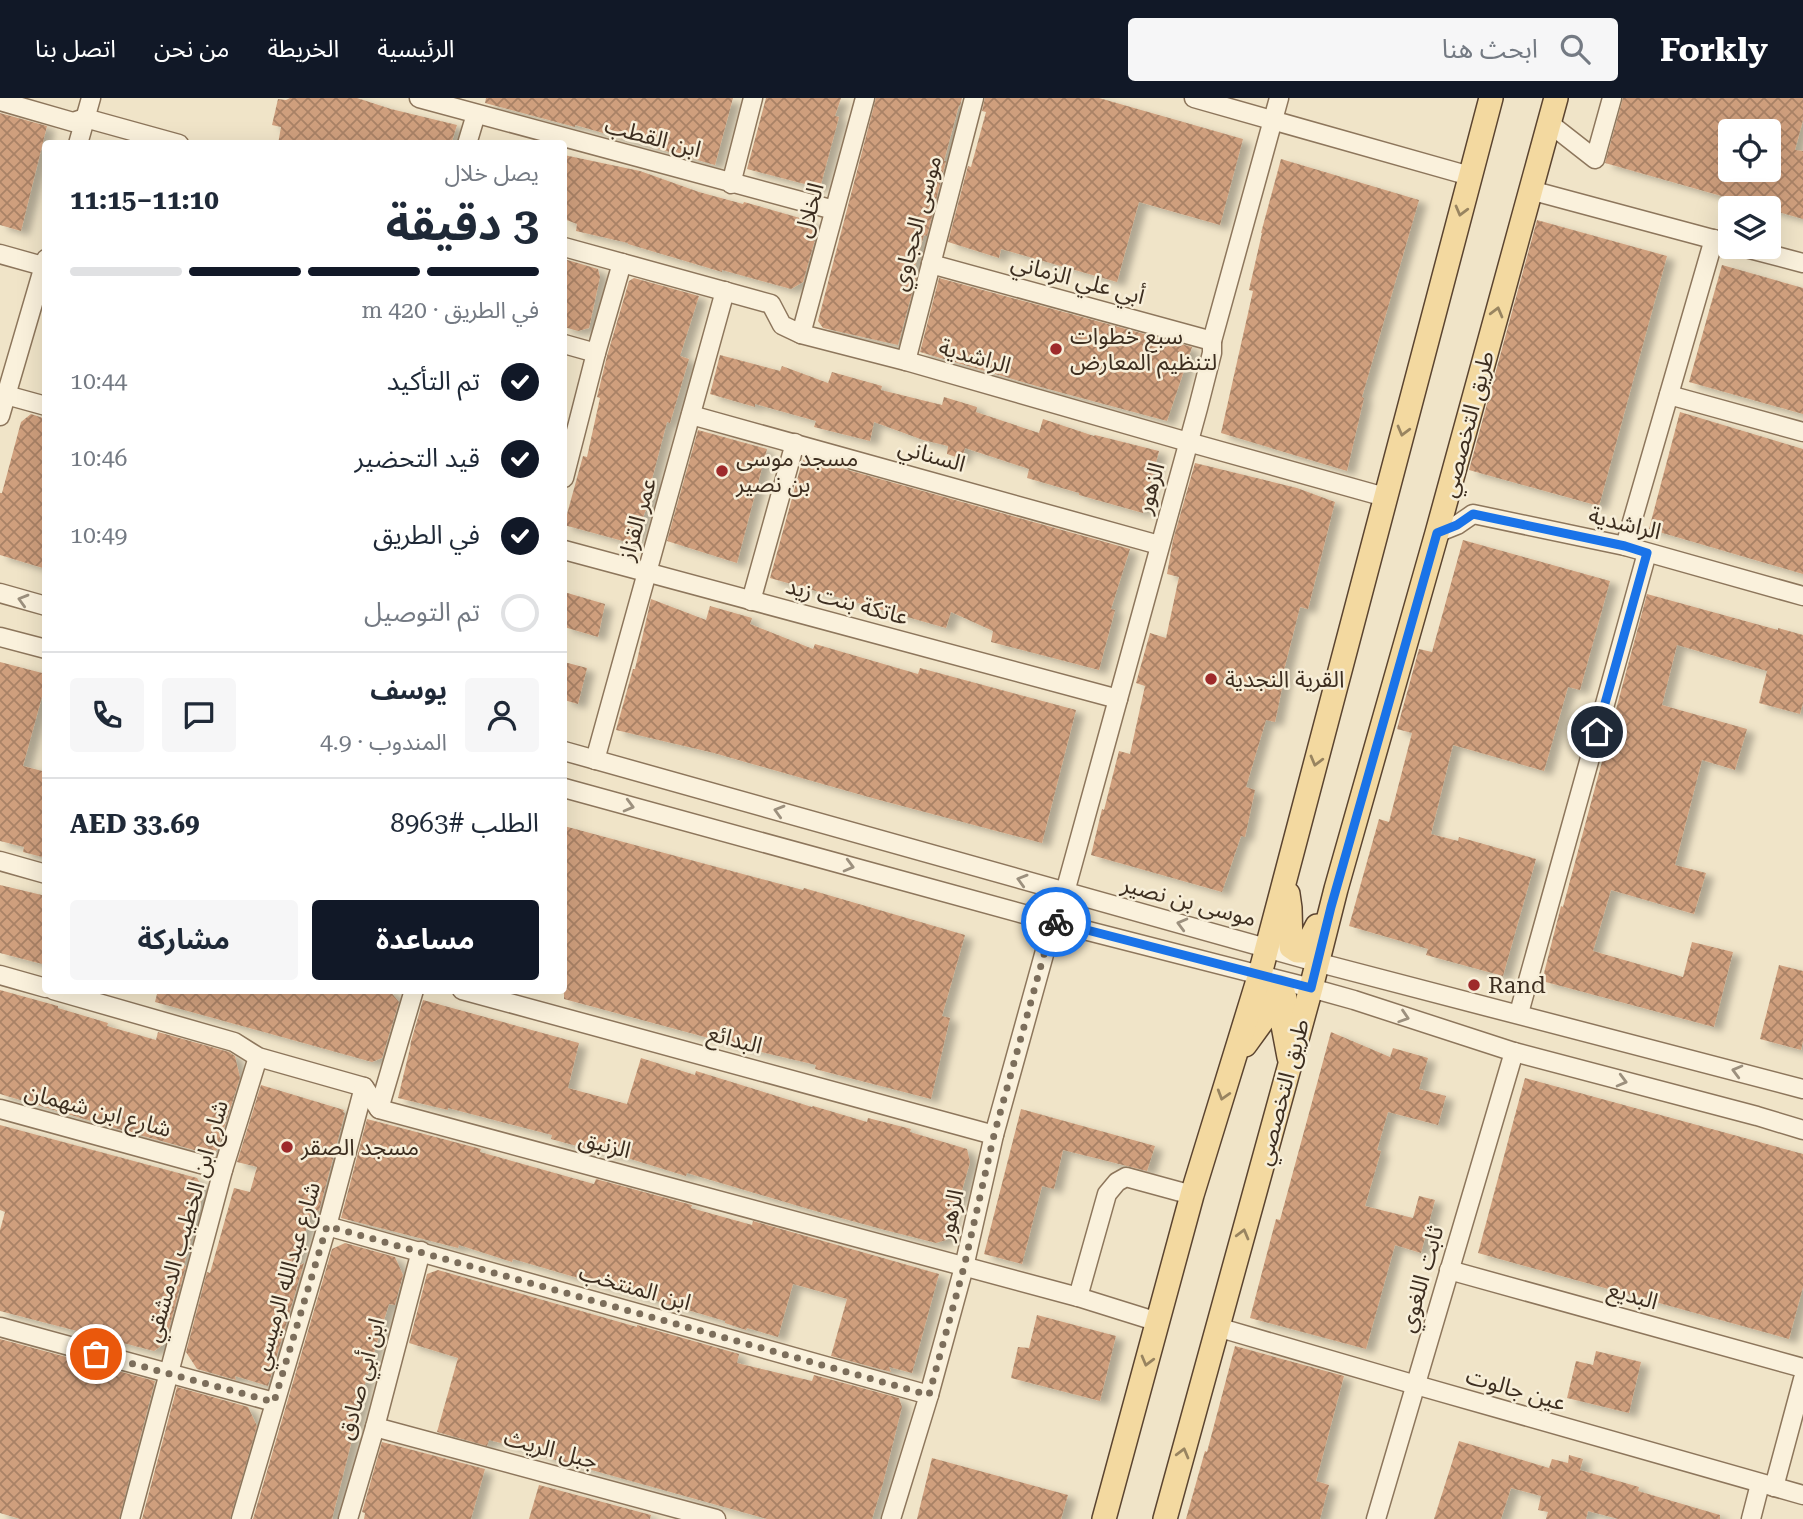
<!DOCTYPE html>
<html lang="ar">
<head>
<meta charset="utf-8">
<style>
	:root { --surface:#fff; --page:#f6f6f7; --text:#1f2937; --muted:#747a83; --line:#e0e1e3; --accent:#111827 }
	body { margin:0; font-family:"Roboto Serif","Noto Sans Arabic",serif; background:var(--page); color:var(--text); direction:rtl; height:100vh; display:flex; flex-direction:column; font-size:26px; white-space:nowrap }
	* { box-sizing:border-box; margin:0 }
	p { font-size:23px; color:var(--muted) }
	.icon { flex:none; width:38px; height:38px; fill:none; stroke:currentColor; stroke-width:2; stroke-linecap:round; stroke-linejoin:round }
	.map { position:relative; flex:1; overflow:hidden; direction:ltr }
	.sheet { position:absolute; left:42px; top:42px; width:525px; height:854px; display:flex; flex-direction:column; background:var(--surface); border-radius:7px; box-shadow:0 7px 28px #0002; direction:rtl }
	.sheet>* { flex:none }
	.controls { position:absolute; left:1718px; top:21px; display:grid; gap:14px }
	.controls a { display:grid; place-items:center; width:63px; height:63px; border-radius:7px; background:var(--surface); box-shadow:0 7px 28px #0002; font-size:35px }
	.pin { position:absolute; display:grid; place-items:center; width:60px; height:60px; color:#fff; margin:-30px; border:4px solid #fff; border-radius:50%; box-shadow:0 2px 7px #0007 }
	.courier { position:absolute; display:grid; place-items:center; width:70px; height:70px; margin:-35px; border:5px solid #1a73e8; border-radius:50%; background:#fff; color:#222; box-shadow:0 2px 9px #0007 }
	.headline em { font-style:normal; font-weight:700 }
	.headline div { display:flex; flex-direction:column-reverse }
	.headline { display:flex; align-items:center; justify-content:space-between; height:119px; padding:0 28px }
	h1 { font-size:46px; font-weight:700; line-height:52px }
	.bar { display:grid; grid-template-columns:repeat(4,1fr); gap:10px 7px; align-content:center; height:84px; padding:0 28px }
	.bar i { height:9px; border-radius:5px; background:var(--line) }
	.bar .selected { background:var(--accent) }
	.bar p { grid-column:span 4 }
	.line { display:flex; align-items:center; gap:18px; padding:0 28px; border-top:2px solid var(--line) }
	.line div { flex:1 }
	.round { display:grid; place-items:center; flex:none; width:74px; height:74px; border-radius:7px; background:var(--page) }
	ol { padding:0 28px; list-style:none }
	li { display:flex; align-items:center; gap:21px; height:77px }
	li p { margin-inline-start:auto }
	li .icon { padding:7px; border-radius:50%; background:var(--accent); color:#fff; stroke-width:4 }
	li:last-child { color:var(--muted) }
	li i { width:38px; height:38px; border:4px solid var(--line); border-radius:50% }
	.cta { display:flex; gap:14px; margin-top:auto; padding:14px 28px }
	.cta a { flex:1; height:80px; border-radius:7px; background:var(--accent); color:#fff; font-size:28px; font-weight:700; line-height:80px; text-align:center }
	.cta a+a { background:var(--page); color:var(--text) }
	header { display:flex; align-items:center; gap:42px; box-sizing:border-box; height:98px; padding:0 35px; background:var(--accent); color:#fff }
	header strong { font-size:33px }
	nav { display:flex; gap:38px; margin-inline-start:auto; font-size:24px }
	.search { width:490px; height:63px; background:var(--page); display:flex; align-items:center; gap:18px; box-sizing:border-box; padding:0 24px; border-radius:7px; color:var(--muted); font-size:26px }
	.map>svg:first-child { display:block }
	.building { fill:url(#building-cross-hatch); fill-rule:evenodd; filter:url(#shadow) }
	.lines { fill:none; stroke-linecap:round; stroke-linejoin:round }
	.minor-casing { stroke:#8d765c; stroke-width:21 }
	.major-casing { stroke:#5b4430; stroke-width:26 }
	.minor { stroke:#faf1dc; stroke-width:18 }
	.major { stroke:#f3d9a0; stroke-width:23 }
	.oneway { stroke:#988460 }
	.oneway2 { stroke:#9c907e }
	.done { stroke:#7c6e5b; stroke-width:7; stroke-dasharray:0 12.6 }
	.route { stroke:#1a73e8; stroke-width:9 }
	.poi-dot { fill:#9e2a2b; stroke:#f7eed8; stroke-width:2.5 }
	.labels { text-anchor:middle; stroke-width:5; stroke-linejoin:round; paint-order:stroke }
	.street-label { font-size:23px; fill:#3d2e20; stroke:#f7eed8 }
	.poi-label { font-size:23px; fill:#3d2e20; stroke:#f7eed8; text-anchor:start }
</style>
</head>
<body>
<header>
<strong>Forkly</strong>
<div class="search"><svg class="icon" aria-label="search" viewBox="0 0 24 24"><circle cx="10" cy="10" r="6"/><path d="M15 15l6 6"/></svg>ابحث هنا</div>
<nav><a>الرئيسية</a><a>الخريطة</a><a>من نحن</a><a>اتصل بنا</a></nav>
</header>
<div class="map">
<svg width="1803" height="1421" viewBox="0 0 1803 1421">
	<defs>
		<pattern id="building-cross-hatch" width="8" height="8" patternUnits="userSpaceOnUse" patternTransform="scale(1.75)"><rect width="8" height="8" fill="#cf9f7d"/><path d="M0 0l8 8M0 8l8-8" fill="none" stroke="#a98266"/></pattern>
		<filter id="shadow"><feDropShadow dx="8" dy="4.5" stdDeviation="3.5" flood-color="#0004"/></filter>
	</defs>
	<rect width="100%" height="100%" fill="#f0e4c8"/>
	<g class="building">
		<polygon points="290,0 357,0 391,11 457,27 451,46 278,46 281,29 272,27 278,1 286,2"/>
		<polygon points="486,0 733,0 715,67 575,27 575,29 485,5"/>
		<polygon points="766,0 841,0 835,18 839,19 820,90 747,71"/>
		<polygon points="876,0 962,0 960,8 959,7 944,63 946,63 927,138 924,137 914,172 918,173 898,247 823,230 818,223"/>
		<polygon points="985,0 1099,0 1243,41 1220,127 1139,104 1117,184 1001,151 999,160 948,144 968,68 971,69 986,14 982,13"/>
		<path d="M1623 0H1803V22L1795 52 1803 53V121L1605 65ZM1731 33H1769V72H1731Z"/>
		<polygon points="0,15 47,28 21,133 0,127"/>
		<polygon points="564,57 640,73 699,94 743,106 744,104 807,122 818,131 803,184 791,191 722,172 722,174 628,146 628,145 576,133 577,126 564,121"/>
		<polygon points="1281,61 1419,102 1362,299 1364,300 1347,373 1221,335 1253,193 1249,192 1262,135 1261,135"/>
		<polygon points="1537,122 1667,158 1599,408 1469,372"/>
		<polygon points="564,161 598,171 600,179 589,230 578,233 564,229"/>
		<polygon points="1722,167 1803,190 1803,316 1689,284"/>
		<polygon points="634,180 699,198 680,258 689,261 670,325 667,324 652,381 656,382 634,446 564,427 583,358 587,359 600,300 597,299 607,258 629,183"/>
		<polygon points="939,180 1192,249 1167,323 1033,287 920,254"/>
		<polygon points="720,257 780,273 782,268 828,285 832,274 882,288 881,292 942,307 944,299 977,309 976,314 1039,335 1043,321 1094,338 1095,337 1159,353 1143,415 1079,397 1079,395 1027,380 1029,371 965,350 962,361 947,356 948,348 923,342 874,324 870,343 814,329 816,323 755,306 755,309 710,296"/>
		<polygon points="1680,314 1803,351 1803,476 1649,431"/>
		<polygon points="31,316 46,321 46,471 0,457 0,395 2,395 21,324"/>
		<polygon points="698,332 767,351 737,465 667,443"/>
		<polygon points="805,360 1130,451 1111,511 1115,512 1099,572 991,544 993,533 951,514 946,530 770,480 802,364"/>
		<polygon points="1195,365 1297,390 1335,404 1308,511 1300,509 1283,576 1285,576 1275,624 1266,622 1246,689 1255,692 1245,739 1241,738 1222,794 1091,757 1102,711 1104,712 1119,653 1130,656 1145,588 1136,585 1150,535 1166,540 1179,479 1167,476 1173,442"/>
		<polygon points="1463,442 1610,483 1580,592 1568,589 1544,673 1453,647 1431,736 1458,743 1459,739 1536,761 1503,878 1426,857 1428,851 1349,828 1379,721 1389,724 1412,635 1397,631 1419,551 1432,554"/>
		<polygon points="564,494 605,506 598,539 564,529"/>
		<polygon points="1647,496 1778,532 1778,530 1803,537 1803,605 1800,616 1759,605 1767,573 1677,547 1662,607 1747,631 1735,672 1702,662 1675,767 1706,775 1694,816 1611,792 1593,853 1683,879 1692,844 1733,854 1714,929 1542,883 1561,808 1563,809"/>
		<polygon points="651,501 706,522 710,508 752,520 750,526 813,551 815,546 918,576 920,570 1076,612 1042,745 872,700 714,655 616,632 633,571 635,571"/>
		<polygon points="0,564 46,576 46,584 23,668 46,674 46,760 23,754 24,749 0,743"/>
		<polygon points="564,564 587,570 578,606 564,602"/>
		<polygon points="564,728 803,792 804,790 965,837 942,918 950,920 931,1001 815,971 816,967 757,953 564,901"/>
		<polygon points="0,787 46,798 46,867 0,855"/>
		<polygon points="1779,867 1803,873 1803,943 1801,952 1760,941"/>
		<polygon points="0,892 58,908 58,910 108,925 107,928 156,942 158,934 229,954 235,958 240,980 217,1052 205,1055 118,1031 0,996"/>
		<polygon points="158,892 389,892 399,904 382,960 372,964 155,904"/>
		<polygon points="423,902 579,945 568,990 627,1006 641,960 695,977 696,973 812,1009 813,1008 867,1024 868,1020 911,1031 910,1034 967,1051 970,1064 959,1103 956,1102 946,1142 936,1145 885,1132 812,1112 687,1075 686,1078 611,1055 610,1057 551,1041 552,1037 448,1010 448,1012 398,1000 411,946 410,947"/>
		<polygon points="1331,934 1390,959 1393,950 1428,960 1419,991 1446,998 1438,1027 1388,1014 1377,1052 1381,1053 1365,1108 1413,1120 1419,1098 1435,1102 1421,1155 1395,1147 1366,1251 1250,1220 1276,1121 1280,1122"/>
		<polygon points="1525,980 1803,1056 1803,1189 1789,1241 1478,1155"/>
		<polygon points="261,987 344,1012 343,1014 345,1015 319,1113 312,1111 295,1170 304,1165 268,1288 235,1278 236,1282 197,1271 186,1254 207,1174 210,1175 234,1090 250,1094 257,1069 237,1064"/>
		<polygon points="1021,1011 1155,1048 1147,1073 1063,1052 1054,1091 1042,1088 1022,1166 984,1156"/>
		<polygon points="367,1021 481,1051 480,1054 594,1086 596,1081 692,1107 691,1110 752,1127 753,1123 939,1176 912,1275 889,1269 891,1274 831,1258 847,1201 793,1186 778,1239 747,1230 746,1232 725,1225 725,1223 513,1161 512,1164 459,1147 458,1150 341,1120"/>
		<polygon points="0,1027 197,1080 204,1092 184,1167 186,1168 165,1245 154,1253 0,1213 0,1132 5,1114 0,1112"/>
		<polygon points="345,1145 395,1159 403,1177 395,1207 389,1206 379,1238 363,1293 364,1294 332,1421 253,1421 332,1151"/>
		<polygon points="438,1172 637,1229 637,1227 739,1256 737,1265 812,1283 814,1277 899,1300 902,1309 883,1385 872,1421 767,1421 545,1359 545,1356 489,1342 487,1348 437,1334 458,1260 409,1245 427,1176"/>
		<polygon points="1037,1217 1116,1238 1100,1303 1011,1280 1018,1249 1029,1250"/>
		<polygon points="0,1241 155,1283 119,1421 20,1421 0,1415"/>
		<polygon points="1235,1248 1344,1278 1316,1383 1329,1387 1320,1421 1186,1421 1205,1353 1207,1354"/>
		<polygon points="1596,1253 1641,1264 1629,1315 1567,1300 1576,1263 1593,1267"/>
		<polygon points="177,1289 248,1309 257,1328 230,1421 142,1421"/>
		<polygon points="1459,1343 1549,1370 1552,1361 1568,1365 1569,1357 1583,1361 1580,1372 1639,1389 1638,1393 1720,1417 1720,1421 1618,1421 1588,1413 1586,1421 1546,1421 1548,1414 1538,1412 1541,1398 1511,1390 1501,1421 1434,1421"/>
		<polygon points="382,1344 485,1371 471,1421 364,1421 365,1415 362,1414"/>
		<polygon points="932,1360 1068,1397 1061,1421 917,1421"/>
		<polygon points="539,1387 651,1417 650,1421 529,1421"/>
	</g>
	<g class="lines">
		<defs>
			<g id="minor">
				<polyline points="419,0 834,112"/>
				<polyline points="1194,0 1470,78"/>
				<polyline points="0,3 73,24 85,20 179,46"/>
				<polyline points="1549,25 1595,61 1612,0"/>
				<polyline points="78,46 91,0"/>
				<polyline points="467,46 476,16"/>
				<polyline points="731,86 753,0"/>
				<polyline points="1530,92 1731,146"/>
				<polyline points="564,149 771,206 782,227 801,236 906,263 1188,344 1385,399"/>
				<polyline points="1742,149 1803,165"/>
				<polyline points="0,156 43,168"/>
				<polyline points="931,166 1212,243"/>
				<polyline points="801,236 865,0"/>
				<polyline points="564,246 596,255"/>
				<polyline points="906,263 974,0"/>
				<polyline points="6,297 46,308"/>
				<polyline points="1669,297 1803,334"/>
				<polyline points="691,317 1159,447"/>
				<polyline points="0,318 46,161"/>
				<polyline points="564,380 596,255 622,165"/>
				<polyline points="1437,435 1457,427 1473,416 1625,448 1803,498"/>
				<polyline points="1625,448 1714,141"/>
				<polyline points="564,452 1118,601"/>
				<polyline points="0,495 46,508"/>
				<polyline points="751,503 795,345"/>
				<polyline points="0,539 46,551"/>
				<polyline points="564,653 1316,864 1803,991"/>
				<polyline points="595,662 725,193"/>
				<polyline points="564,690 1053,824 1311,890 1354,902 1514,954 1757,1018 1803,1032"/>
				<polyline points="0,763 46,776"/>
				<polyline points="1065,794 1198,310 1212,255 1212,243 1279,0"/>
				<polyline points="0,877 46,890"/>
				<polyline points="53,892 234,944 258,959 364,989 379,1011 1078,1199 1158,1224"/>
				<polyline points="462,892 994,1037"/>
				<polyline points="1519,915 1647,455"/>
				<polyline points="0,1011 223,1072"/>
				<polyline points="379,1011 414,892"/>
				<polyline points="327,1128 929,1297"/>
				<polyline points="1449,1172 1803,1270"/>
				<polyline points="1078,1199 1107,1096 1117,1084 1126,1079 1192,1097"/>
				<polyline points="0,1229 274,1304"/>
				<polyline points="1217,1229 1416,1287 1803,1397"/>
				<polyline points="375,1329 716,1421"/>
				<polyline points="1774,1389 1803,1281"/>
				<polyline points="130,1421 223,1072 258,959"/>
				<polyline points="241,1421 327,1128 364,989"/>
				<polyline points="348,1421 375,1329 421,1153"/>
				<polyline points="891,1421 929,1297 964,1169 994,1037 1053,824"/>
				<polyline points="1376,1421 1514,954"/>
				<polyline points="1751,1421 1760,1386"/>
			</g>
			<g id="major">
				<polyline points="1288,796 1290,810 1291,849 1297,853 1304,853 1317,828"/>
				<polyline points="1245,947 1266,918 1274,891 1278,888 1281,889 1285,900 1282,922 1289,959"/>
				<polyline points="1104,1421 1192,1097 1260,876 1491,0"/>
				<polyline points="1165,1421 1311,890 1336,791 1437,435 1556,0"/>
			</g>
		</defs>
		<use href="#minor" class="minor-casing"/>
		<use href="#major" class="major-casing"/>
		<use href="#minor" class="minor"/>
		<use href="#major" class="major"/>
	</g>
	<defs><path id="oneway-chevron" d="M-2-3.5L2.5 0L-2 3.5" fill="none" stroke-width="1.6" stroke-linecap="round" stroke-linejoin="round" transform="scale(1.75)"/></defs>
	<g class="oneway">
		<use href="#oneway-chevron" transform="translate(1461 113) rotate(105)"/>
		<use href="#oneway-chevron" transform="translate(1497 214) rotate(-75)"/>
		<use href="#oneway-chevron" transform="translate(1403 333) rotate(105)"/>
		<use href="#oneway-chevron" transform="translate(1316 663) rotate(105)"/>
		<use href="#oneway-chevron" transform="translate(1223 997) rotate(107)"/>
		<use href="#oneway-chevron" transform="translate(1243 1136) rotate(-75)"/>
		<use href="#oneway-chevron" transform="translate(1147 1263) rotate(105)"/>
		<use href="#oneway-chevron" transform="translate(1183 1355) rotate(-75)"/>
	</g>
	<g class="oneway2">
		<use href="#oneway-chevron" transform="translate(23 502) rotate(-164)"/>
		<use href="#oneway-chevron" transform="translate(629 708) rotate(15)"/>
		<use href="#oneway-chevron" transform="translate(779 713) rotate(-164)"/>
		<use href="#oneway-chevron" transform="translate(849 768) rotate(15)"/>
		<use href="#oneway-chevron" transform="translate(1022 782) rotate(-164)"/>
		<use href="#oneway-chevron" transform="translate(1182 826) rotate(-165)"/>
		<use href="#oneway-chevron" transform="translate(1404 919) rotate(18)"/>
		<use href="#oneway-chevron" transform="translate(1737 973) rotate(-165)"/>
		<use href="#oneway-chevron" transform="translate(1622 983) rotate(15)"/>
	</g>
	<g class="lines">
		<polyline class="done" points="96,1256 274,1304 327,1128 929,1297 964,1169 994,1037 1053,824 1056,824"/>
		<polyline class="route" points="1056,824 1311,890 1331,809 1437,435 1457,427 1473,416 1625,448 1647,455 1597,634"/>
	</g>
	<g class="poi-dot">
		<circle cx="1056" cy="251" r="7"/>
		<circle cx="722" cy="373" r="7"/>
		<circle cx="1211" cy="581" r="7"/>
		<circle cx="1474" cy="887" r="7"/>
		<circle cx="287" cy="1049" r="7"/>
	</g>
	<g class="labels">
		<g class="street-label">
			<text transform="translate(653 39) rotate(15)" y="8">ابن القطب</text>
			<text transform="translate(809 112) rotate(-75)" y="8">الخلال</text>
			<text transform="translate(916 125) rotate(-75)" y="8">موسى الحجاوي</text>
			<text transform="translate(1078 181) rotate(15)" y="8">أبي علي الزماني</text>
			<text transform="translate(975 258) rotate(16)" y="8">الراشدية</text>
			<text transform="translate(1467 326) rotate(-75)" y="8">طريق التخصصي</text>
			<text transform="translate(932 357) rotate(16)" y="8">السناني</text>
			<text transform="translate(1150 390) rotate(-74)" y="8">الزهور</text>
			<text transform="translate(637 421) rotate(-74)" y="8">عمر القزاز</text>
			<text transform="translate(1625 425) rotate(14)" y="8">الراشدية</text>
			<text transform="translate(847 503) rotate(15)" y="8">عاتكة بنت زيد</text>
			<text transform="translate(1189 803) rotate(15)" y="8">موسى بن نصير</text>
			<text transform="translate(735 941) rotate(15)" y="8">البدائع</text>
			<text transform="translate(1282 994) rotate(-75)" y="8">طريق التخصصي</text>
			<text transform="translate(98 1012) rotate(15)" y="8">شارع ابن شهمان</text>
			<text transform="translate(605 1046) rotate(15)" y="8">الزنبق</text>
			<text transform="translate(950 1117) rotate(-77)" y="8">الزهور</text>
			<text transform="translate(186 1123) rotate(-74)" y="8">شارع ابن الخطيب الدمشقي</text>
			<text transform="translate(286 1178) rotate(-74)" y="8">شارع عبدالله الرميسي</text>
			<text transform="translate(1421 1181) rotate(-74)" y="8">ثابت اللغوي</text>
			<text transform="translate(635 1189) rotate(16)" y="8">ابن المنتخب</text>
			<text transform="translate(1633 1197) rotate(16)" y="8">البديع</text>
			<text transform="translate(361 1281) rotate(-75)" y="8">ابن أبي صادق</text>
			<text transform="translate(1516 1291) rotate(16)" y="8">عين جالوت</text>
			<text transform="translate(551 1351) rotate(15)" y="8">جبل الريث</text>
		</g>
		<g class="poi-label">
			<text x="1070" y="246">سبع خطوات<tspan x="1070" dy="26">لتنظيم المعارض</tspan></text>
			<text x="736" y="368">مسجد موسى<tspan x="736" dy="26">بن نصير</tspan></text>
			<text x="1225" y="589">القرية النجدية</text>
			<text x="1488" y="895">Rand</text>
			<text x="301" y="1057">مسجد الصقر</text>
		</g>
	</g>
</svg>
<div class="controls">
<a><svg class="icon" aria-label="locate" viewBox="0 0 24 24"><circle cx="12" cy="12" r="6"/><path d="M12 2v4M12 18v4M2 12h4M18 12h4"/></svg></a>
<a><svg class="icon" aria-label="layers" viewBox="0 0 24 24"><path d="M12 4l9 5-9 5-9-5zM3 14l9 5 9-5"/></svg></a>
</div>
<div class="pin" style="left:96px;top:1256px;background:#ea580c"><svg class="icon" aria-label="bag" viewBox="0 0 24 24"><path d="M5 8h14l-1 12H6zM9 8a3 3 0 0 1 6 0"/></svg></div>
<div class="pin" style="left:1597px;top:634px;background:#1f2937"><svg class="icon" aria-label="home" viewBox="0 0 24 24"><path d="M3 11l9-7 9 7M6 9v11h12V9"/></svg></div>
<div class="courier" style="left:1056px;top:824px"><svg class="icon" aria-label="bike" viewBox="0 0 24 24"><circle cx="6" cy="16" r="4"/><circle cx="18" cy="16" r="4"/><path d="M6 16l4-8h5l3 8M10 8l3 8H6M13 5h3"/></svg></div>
<section class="sheet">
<div class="headline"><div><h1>3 دقيقة</h1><p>يصل خلال</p></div><em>11:10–11:15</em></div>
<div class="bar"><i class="selected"></i><i class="selected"></i><i class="selected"></i><i></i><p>في الطريق · 420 m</p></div>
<ol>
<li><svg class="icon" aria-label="check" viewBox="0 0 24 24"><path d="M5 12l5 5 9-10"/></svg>تم التأكيد<p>10:44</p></li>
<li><svg class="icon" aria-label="check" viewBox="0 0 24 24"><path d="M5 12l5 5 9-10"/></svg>قيد التحضير<p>10:46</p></li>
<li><svg class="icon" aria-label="check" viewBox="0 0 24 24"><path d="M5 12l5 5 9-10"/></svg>في الطريق<p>10:49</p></li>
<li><i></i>تم التوصيل</li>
</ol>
<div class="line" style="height:126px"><a class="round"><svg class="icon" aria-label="person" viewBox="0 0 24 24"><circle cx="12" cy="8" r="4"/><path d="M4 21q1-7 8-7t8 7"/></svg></a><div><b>يوسف</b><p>المندوب · 4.9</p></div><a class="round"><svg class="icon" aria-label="chat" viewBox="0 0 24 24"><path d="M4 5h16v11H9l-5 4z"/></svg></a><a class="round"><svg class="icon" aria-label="phone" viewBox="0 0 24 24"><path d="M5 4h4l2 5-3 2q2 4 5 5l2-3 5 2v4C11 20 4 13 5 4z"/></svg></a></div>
<div class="line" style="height:91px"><div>الطلب #8963</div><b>AED 33.69</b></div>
<div class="cta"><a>مساعدة</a><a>مشاركة</a></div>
</section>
</div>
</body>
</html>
